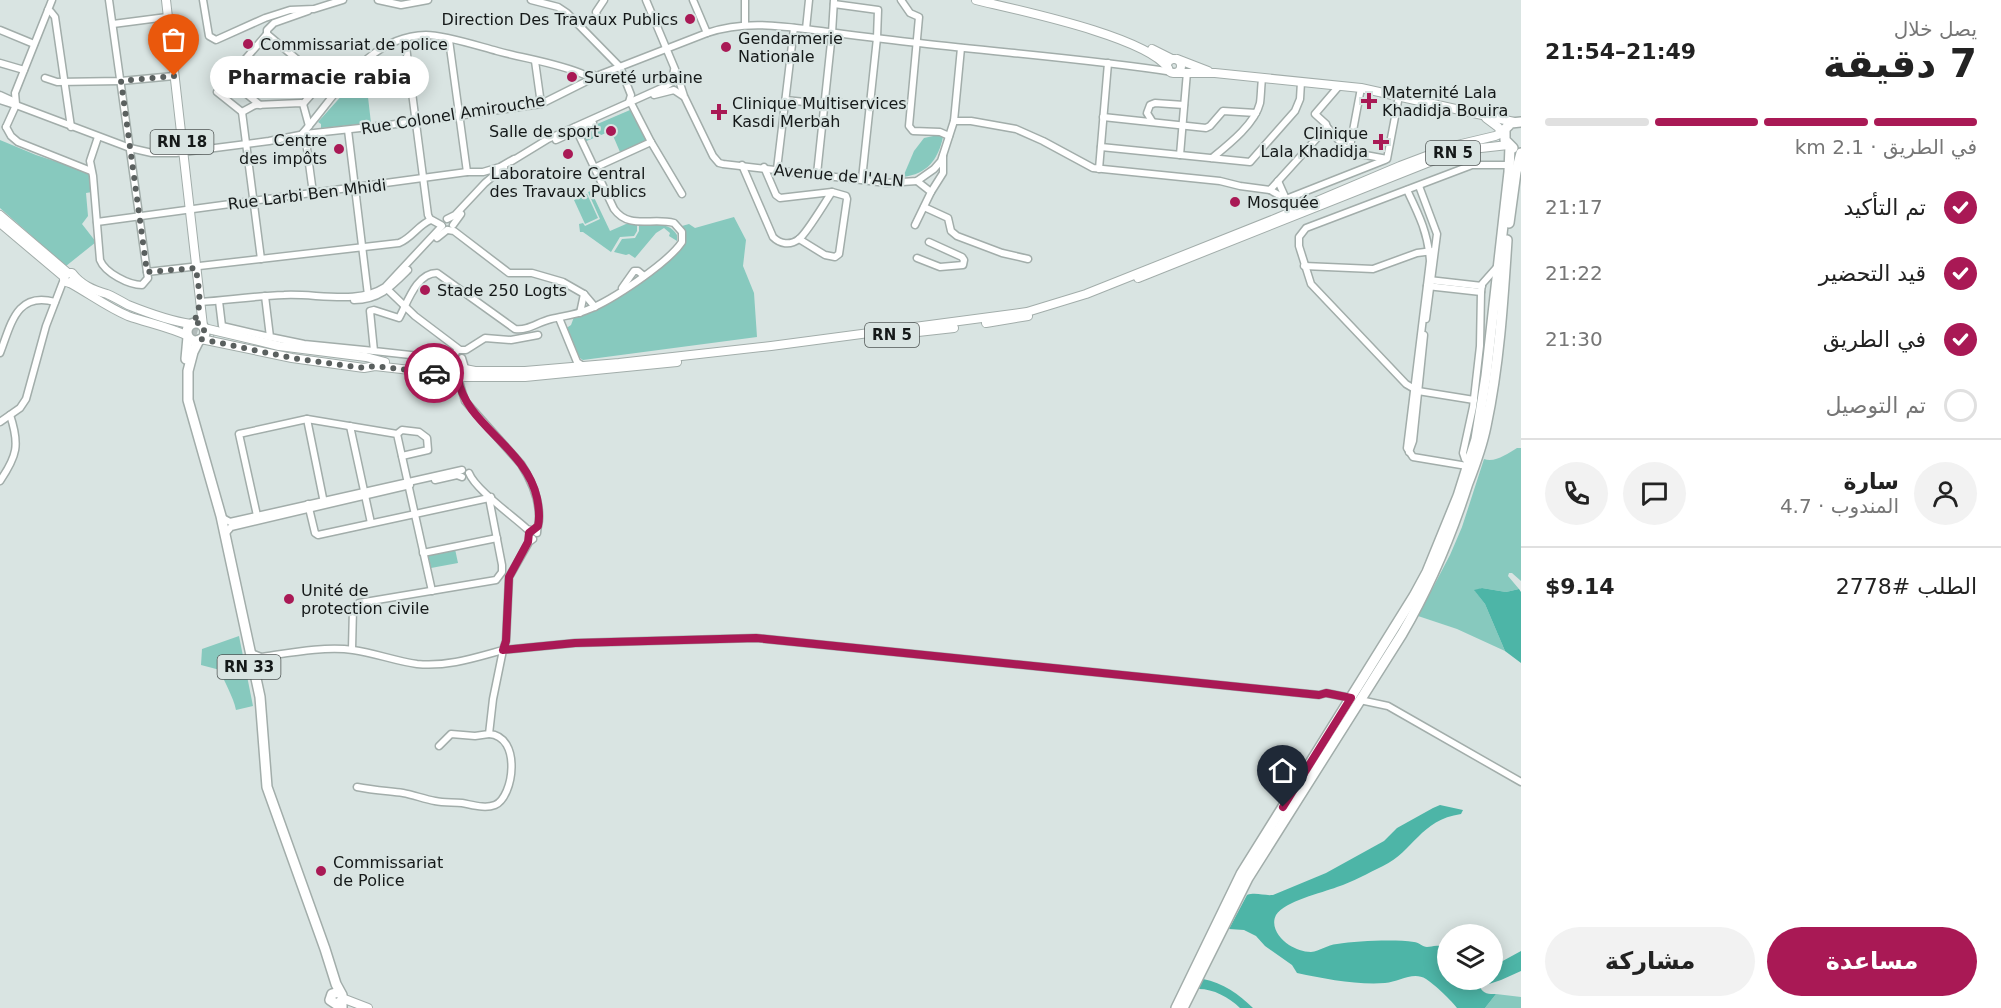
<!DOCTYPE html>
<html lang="ar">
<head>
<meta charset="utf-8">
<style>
	:root { --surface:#fff; --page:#f2f2f2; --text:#222; --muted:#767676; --line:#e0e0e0; --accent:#a91955 }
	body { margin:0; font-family:"DejaVu Sans",Vazirmatn,sans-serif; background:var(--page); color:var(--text); direction:rtl; height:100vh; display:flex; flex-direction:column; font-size:22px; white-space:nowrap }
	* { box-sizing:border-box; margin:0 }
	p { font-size:20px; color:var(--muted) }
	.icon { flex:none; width:33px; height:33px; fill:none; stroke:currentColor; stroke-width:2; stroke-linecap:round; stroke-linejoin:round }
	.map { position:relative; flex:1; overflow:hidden; direction:ltr }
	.sheet { display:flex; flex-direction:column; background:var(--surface); width:480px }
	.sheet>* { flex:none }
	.tools { position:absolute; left:1437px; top:924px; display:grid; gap:12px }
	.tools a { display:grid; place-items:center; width:66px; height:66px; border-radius:50%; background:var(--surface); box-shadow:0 3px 15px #0003; font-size:30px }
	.pin { position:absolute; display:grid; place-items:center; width:51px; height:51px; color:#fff; margin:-62px -26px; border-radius:50% 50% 50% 0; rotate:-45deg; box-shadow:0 0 6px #0007 }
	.pin .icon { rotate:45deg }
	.courier { position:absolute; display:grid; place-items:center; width:60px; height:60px; margin:-30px; border:4px solid #a91955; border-radius:50%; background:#fff; color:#222; box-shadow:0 2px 8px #0007 }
	.bubble { position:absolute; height:42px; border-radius:21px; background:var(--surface); box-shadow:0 3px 15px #0003; font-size:20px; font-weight:800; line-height:42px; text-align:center; direction:rtl }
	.headline em { font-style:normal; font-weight:800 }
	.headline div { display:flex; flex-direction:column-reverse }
	.headline { display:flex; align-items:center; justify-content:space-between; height:102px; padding:0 24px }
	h1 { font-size:39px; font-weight:800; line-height:45px }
	.bar { display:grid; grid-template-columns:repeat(4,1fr); gap:9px 6px; align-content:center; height:72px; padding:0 24px }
	.bar i { height:8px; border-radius:4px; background:var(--line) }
	.bar .selected { background:var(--accent) }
	.bar p { grid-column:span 4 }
	.line { display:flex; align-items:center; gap:15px; padding:0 24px; border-top:2px solid var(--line) }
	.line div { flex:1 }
	.round { display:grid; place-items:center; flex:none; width:63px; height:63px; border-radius:32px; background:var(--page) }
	ol { padding:0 24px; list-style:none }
	li { display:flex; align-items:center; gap:18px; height:66px }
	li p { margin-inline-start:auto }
	li .icon { padding:6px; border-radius:50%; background:var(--accent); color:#fff; stroke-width:4 }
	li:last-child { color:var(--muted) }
	li i { width:33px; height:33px; border:3px solid var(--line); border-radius:50% }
	.cta { display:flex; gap:12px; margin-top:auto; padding:12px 24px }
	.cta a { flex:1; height:69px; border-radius:36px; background:var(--accent); color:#fff; font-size:24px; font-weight:800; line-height:69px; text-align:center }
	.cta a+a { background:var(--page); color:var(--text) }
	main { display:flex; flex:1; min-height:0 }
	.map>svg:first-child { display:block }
	.green { fill:#87c9be }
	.forest { fill:#4db5a7 }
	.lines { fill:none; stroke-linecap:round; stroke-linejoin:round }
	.major-tunnel { stroke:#b2bbba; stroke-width:8; stroke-dasharray:8 4; stroke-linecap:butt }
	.minor-casing { stroke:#a2adaa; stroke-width:9 }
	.major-casing { stroke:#a2adaa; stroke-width:10 }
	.highway-casing { stroke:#a2adaa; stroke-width:12 }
	.minor { stroke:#fff; stroke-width:6 }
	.major { stroke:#fff; stroke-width:8 }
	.highway { stroke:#fff; stroke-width:9 }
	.done { stroke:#5a605f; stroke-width:6; stroke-dasharray:0 10.8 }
	.route { stroke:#a91955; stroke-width:8 }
	.poi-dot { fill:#a91955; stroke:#d9e4e2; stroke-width:2 }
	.labels { text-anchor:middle; stroke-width:4.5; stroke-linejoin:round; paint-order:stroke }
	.shield { fill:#d9e4e2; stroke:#505655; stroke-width:1.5 }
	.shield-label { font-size:15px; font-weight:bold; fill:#151919 }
	.poi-label { font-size:16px; fill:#151919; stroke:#d9e4e2; text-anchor:start }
	.street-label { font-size:16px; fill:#151919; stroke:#d9e4e2 }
</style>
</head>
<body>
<main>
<section class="sheet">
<div class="headline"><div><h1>7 دقيقة</h1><p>يصل خلال</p></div><em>21:49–21:54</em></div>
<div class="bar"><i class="selected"></i><i class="selected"></i><i class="selected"></i><i></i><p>في الطريق · 2.1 km</p></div>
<ol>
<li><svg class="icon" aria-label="check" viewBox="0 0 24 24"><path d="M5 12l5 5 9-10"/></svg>تم التأكيد<p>21:17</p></li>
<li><svg class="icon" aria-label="check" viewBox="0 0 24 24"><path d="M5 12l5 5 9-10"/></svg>قيد التحضير<p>21:22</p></li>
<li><svg class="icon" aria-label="check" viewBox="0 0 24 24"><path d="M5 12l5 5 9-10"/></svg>في الطريق<p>21:30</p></li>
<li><i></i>تم التوصيل</li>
</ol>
<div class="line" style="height:108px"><a class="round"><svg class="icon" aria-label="person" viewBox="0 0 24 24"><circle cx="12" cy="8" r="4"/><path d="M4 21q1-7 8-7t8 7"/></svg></a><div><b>سارة</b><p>المندوب · 4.7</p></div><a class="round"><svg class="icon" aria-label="chat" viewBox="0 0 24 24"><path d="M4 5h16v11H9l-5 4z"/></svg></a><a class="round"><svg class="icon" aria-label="phone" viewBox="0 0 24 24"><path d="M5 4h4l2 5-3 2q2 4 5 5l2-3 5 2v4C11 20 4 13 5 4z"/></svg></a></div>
<div class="line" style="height:78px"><div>الطلب #2778</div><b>$9.14</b></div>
<div class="cta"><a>مساعدة</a><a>مشاركة</a></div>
</section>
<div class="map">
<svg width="1521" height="1008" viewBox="0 0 1521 1008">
	<rect width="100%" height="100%" fill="#d9e4e2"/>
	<g class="green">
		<polygon points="366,80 371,123 321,128 321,124 318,122 354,82"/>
		<polygon points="630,110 646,140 645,141 620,152 611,131 584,142 581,131"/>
		<path d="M938 135 943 137C938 160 927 174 903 177L914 151 924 138Z"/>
		<polygon points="0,140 36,155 82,170 91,176 92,192 86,193 88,216 82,224 96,242 66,266 0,208"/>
		<polygon points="591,191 610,231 626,224 637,224 637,231 634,236 620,237 611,252 583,232 580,232 579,224 583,223 585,226 600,219 588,192"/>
		<polygon points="587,194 598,218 585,224 574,200"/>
		<polygon points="734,217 746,240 743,266 754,293 757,337 583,360 580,358 565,329 571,325 574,317 661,267 686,243 682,226 689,224 695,228"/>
		<path d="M639 225C653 225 669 221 677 235V241L669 236 670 233 664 228 656 233 635 258 629 254 626 255 614 252 622 239 635 238 639 231Z"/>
		<path d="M1517 448H1521V581L1512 573H1509L1508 576 1519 589 1506 592 1482 588 1475 591 1485 604 1505 651 1457 629 1418 616 1450 555 1462 527 1484 459C1495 463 1507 454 1517 448Z"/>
		<polygon points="455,549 458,563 431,568 428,555"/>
		<path d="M239 636 253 706 236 710C233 696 225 684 220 670L201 665 202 649Z"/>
		<polygon points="1496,994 1521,997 1521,1008 1485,1008"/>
	</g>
	<g class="forest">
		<polygon points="1482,588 1506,592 1519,589 1521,592 1521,663 1505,651 1485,604 1474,590"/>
		<path d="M1440 805 1463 810 1461 814C1420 820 1414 851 1383 866 1368 873 1353 882 1337 887 1322 893 1285 901 1276 915 1270 927 1280 939 1289 945 1296 949 1303 952 1311 952 1320 951 1327 945 1337 944 1357 941 1394 939 1414 942 1418 942 1423 947 1427 947 1431 947 1434 945 1440 946L1447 956 1448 980H1492L1493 964 1499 963 1521 951V971L1501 980 1480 987C1483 994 1489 994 1496 994L1485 1008H1457C1453 1002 1433 983 1426 979 1413 971 1399 982 1385 983 1357 985 1325 979 1297 973L1292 965 1265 946 1256 936 1244 930 1229 929 1247 895C1256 892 1264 896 1273 895L1326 873 1384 841 1397 828 1433 808Z"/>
		<path d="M1203 979C1223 983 1239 994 1253 1008H1240C1229 997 1213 989 1199 989Z"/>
	</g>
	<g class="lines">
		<polyline class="major-tunnel" points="178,327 214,337"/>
		<defs>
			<g id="minor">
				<polyline points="203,0 209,36 216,40 265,18 290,10 314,9 343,0"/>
				<polyline points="378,0 401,5 428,0"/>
				<polyline points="531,0 558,7 567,13 620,67 631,95 629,102"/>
				<polyline points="646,0 677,74 684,96 713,156 719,163 723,164 887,183 917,181 934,169 941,161 944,152 954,121 961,48"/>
				<polyline points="693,0 707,33"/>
				<polyline points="901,0 910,13 919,17 909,126 913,131 940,132 949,136"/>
				<polyline points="834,4 878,10 877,38 862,179"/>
				<polyline points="48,10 51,12 55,17 71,127"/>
				<polyline points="308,11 274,23 267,30 267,34 324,82 345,82"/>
				<polyline points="598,19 596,12 604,0"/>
				<polyline points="113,24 167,17"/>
				<polyline points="745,25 745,0"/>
				<polyline points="806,29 809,0"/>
				<polyline points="0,30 34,44"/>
				<polyline points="405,39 428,215 430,219 441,225"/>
				<polyline points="449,40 467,172"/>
				<polyline points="535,61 541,104"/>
				<polyline points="0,63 24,70"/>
				<polyline points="45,78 57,82 121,81 174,76"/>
				<polyline points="228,79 260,105"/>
				<polyline points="1361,88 1349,152 1387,159 1399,96"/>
				<path d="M0 95 11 100 16 105 130 148 152 153H176L269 141 305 134 415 122 541 104 599 75 707 33C747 19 788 27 829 32 859 36 889 40 919 43 1004 53 1089 59 1173 72"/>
				<polyline points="654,95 674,90 683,96"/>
				<polyline points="0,100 15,105"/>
				<polyline points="785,100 825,104"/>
				<polyline points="825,101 870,106"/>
				<polyline points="16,104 15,93 52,0"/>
				<polyline points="303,104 323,81"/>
				<polyline points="632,105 651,142 682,194"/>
				<polyline points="242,112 261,259"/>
				<polyline points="242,112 217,92 267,34"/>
				<polyline points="242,112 255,105 301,103 303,104 309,126"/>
				<polyline points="1103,117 1206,128 1210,126 1223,111 1256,113"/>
				<polyline points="954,121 971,121 1016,129 1043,141 1093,168 1220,181 1240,186 1270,190 1327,127 1326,124 1315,114 1339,86"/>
				<polyline points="1152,121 1147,113 1150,105 1155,103 1184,105"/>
				<polyline points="6,127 11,136 18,142 91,171"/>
				<polyline points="6,127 16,105"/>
				<polyline points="1327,127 1349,152"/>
				<polyline points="348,130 368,295"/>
				<path d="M302 134C336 96 367 36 426 35 445 35 478 46 497 51 526 59 558 63 585 75H594"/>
				<polyline points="305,134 313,193"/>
				<path d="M98 137 90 161 93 176 100 260C105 273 129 285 142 285L148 278 147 272 109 0"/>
				<polyline points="556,140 593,123"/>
				<polyline points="1101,147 1250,162 1295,111 1300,99 1301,82"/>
				<polyline points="1180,155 1187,72"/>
				<path d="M1212 158C1228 145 1255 124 1260 103 1261 96 1261 87 1262 79"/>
				<polyline points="512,161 548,139 666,86 672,82 674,70"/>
				<path d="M742 165 773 237C780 244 790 246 799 239 807 233 825 202 832 192L780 198 776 195 764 167"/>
				<polyline points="594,168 651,142"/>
				<polyline points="777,169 794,28"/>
				<polyline points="1099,169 1108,63"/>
				<polyline points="817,174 832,33 834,0"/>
				<polyline points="1278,181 1286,199 1385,160"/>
				<polyline points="1419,186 1437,234 1426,319"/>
				<polyline points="1270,190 1286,199 1293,212"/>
				<path d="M1407 190C1419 215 1428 233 1430 261L1407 448 1413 457 1467 466"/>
				<polyline points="931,192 943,173 943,156"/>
				<polyline points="924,207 948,218 951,231 957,236 1002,253 1028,259"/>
				<polyline points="447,219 455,215 485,183 504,167"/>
				<polyline points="97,222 467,172 483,172 500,167 514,159"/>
				<polyline points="453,225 461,214"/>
				<polyline points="915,225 931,192 917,181"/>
				<polyline points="448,230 454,231 509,273 532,273 563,282 584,294 595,307"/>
				<polyline points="437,238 447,230"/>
				<polyline points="799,239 825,255 835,257 839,254 847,199 846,196 832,192"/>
				<polyline points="917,258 940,267 963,265 964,260 962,257 929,242"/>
				<polyline points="1304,266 1373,269 1417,253 1433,251"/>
				<path d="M147 272 399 243C412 238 419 224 431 220"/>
				<polyline points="1429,280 1482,286"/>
				<polyline points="1427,286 1481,292"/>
				<polyline points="386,288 415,316 460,350 466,350 485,338 511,340 538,335"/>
				<polyline points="622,288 634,271 638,271 644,276"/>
				<polyline points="265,296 270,337 304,344 374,351"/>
				<path d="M354 300C379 300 391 287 408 270"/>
				<polyline points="219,301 222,326 270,337"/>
				<path d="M200 302C228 300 256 296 284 295 315 293 358 305 385 287L442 226"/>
				<polyline points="580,313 584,294"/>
				<polyline points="559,318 577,362 583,366"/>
				<path d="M458 349 452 358 447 359 374 351 370 311 374 310 399 318C407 304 416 273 437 273L515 329C528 331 538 322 551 319 563 316 575 315 587 310 611 301 668 263 682 242V232L674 223C652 217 629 230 614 209L575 127"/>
				<path d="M0 353C11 325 16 291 55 302"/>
				<polyline points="459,367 462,358 465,368"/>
				<path d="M458 378 465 401 521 464C531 480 540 499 539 519 539 523 537 528 537 533"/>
				<polyline points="1474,400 1418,391 1406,384 1311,284 1299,246 1299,237 1306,228 1472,165 1509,165"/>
				<polyline points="307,419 324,503"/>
				<polyline points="0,422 20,408 26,399 46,326 64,279"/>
				<polyline points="350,426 371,523"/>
				<polyline points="397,434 402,430 419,432 427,438 428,450 402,456"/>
				<polyline points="1409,452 1413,441 1424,335"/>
				<polyline points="1468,462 1465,459 1463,453 1473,407 1480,346 1481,292 1482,284 1498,266"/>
				<path d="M469 473C475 489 513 516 527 529L531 530"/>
				<polyline points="435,480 457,475 462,477"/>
				<path d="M0 481C17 456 20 445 10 415"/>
				<polyline points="308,504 315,533 318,535 489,498"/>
				<polyline points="221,517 230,522 462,470"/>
				<polyline points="258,520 239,434 307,419 397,434 432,591"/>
				<polyline points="225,534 231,527 410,485"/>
				<polyline points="423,553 497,538"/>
				<polyline points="352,649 353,608 359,603 496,580 502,572 502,565 489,498 491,497"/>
				<path d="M251 653 261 657C289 653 325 646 353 650 375 653 395 661 417 664 447 667 474 658 503 650L506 641 509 577 529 542 533 539"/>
				<polyline points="1360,700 1388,706 1521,782"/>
				<polyline points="439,746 451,734 475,736 489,734 493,699 503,650 575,643 756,638 1319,695 1326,693 1351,698"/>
				<path d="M357 787C372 790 387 791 403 793 414 795 424 799 435 801 444 803 453 802 462 803 473 805 485 809 495 805 514 797 522 736 489 734"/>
			</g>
			<g id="major">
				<polyline points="166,0 203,326"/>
				<path d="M976 0C1017 10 1145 36 1168 68"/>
				<polyline points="1152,49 1172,59"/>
				<polyline points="1177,59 1208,71"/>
				<circle cx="1174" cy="66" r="7"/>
				<polyline points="1175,73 1215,73 1361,88 1514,122"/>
				<polyline points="1486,118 1498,127 1504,136"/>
				<polyline points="0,215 68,273"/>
				<polyline points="0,223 64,277"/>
				<path d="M74 276 73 280 70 283 66 282 64 279 66 273H72C81 285 93 290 107 294 114 297 121 301 128 305 148 313 169 321 191 324"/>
				<polyline points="1138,278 1442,157 1472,149 1508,145"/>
				<path d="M70 283C90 294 107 307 128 316 148 323 169 327 188 336"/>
				<polyline points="986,323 1028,316"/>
				<polyline points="204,328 279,346 366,357 385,362"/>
				<polyline points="909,333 954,328"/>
				<polyline points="201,339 292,358 364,368 375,366 445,374 457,377"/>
				<polyline points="439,369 458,368"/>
				<polyline points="465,369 475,371 525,371 619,363 771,346 1027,312 1086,294 1277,218 1400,166 1453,146 1495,136 1502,133 1505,129"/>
				<polyline points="465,377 525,377 677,362"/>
				<polyline points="342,998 368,1008"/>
			</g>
			<g id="highway">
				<polyline points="1513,148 1505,140 1505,129 1511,123 1521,122"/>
				<polyline points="1509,223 1516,172 1521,153"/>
				<circle cx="196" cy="332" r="9"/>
				<polyline points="199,340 193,352 188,371 188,400 221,516 260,697 267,787 325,949 336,984 342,995 342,1008"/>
				<polyline points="186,359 188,337"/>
				<polyline points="339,992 332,994 330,1000 336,1004 342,1001"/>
				<polyline points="1176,1008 1241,874 1414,596 1427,572 1458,496 1476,439 1486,376 1509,172 1510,146"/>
				<path d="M1183 1008 1248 878 1402 634C1430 586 1451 536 1468 483 1475 465 1482 446 1486 426 1499 365 1503 302 1507 240"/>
			</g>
		</defs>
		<use href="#minor" class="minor-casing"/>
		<use href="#major" class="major-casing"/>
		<use href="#highway" class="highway-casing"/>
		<use href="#minor" class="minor"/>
		<use href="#major" class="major"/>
		<use href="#highway" class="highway"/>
	</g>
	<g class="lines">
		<path class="done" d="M174 76 121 81 147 272 196 268C198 287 204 305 193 323H200L204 328V336L201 339 292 358 364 368 375 366 434 373"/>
		<path class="route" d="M434 373 458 378C465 425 526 447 537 498 539 508 540 517 538 526L529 533 528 542 509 577 506 641 503 650 575 643 756 638 1319 695 1326 693 1351 698 1283 807"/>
	</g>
	<g class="poi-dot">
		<circle cx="690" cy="19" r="6"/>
		<circle cx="248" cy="44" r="6"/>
		<circle cx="726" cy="47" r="6"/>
		<circle cx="572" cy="77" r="6"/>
		<path d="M1366 92h6v6h6v6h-6v6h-6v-6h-6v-6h6z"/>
		<path d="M716 103h6v6h6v6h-6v6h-6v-6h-6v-6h6z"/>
		<circle cx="611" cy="131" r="6"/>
		<path d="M1378 133h6v6h6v6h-6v6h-6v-6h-6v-6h6z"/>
		<circle cx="339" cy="149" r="6"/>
		<circle cx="568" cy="154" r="6"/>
		<circle cx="1235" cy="202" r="6"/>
		<circle cx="425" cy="290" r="6"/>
		<circle cx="289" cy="599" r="6"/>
		<circle cx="321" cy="871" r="6"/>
	</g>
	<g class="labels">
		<g class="shield">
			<rect x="150.5" y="130" width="63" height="24" rx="4.5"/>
			<rect x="1426" y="141" width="54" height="24" rx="4.5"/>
			<rect x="865" y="323" width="54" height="24" rx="4.5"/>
			<rect x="217.5" y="655" width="63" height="24" rx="4.5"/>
		</g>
		<g class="shield-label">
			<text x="182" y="147">RN 18</text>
			<text x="1453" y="158">RN 5</text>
			<text x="892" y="340">RN 5</text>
			<text x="249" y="672">RN 33</text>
		</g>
		<g class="poi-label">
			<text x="678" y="25" text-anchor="end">Direction Des Travaux Publics</text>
			<text x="738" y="44">Gendarmerie<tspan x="738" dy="18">Nationale</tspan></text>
			<text x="260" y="50">Commissariat de police</text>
			<text x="584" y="83">Sureté urbaine</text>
			<text x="1382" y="98">Maternité Lala<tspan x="1382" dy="18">Khadidja Bouira</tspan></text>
			<text x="732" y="109">Clinique Multiservices<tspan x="732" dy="18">Kasdi Merbah</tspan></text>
			<text x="599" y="137" text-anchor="end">Salle de sport</text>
			<text x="1368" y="139" text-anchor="end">Clinique<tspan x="1368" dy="18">Lala Khadidja</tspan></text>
			<text x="327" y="146" text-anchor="end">Centre<tspan x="327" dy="18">des impôts</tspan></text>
			<text x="568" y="179" text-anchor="middle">Laboratoire Central<tspan x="568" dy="18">des Travaux Publics</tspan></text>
			<text x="1247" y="208">Mosquée</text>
			<text x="437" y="296">Stade 250 Logts</text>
			<text x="301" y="596">Unité de<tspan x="301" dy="18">protection civile</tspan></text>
			<text x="333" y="868">Commissariat<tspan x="333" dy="18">de Police</tspan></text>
		</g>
		<g class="street-label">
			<text transform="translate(453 114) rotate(-9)" y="6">Rue Colonel Amirouche</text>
			<text transform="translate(839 175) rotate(5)" y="6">Avenue de l'ALN</text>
			<text transform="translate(307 194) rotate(-7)" y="6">Rue Larbi Ben Mhidi</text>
		</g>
	</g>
</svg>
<div class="tools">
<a><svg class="icon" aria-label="layers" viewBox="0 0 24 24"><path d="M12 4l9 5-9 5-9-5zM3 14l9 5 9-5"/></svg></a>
</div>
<div class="pin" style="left:174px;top:76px;background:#ea580c"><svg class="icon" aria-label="bag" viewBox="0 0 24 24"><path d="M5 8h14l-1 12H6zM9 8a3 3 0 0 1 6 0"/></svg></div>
<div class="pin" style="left:1283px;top:807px;background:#1f2937"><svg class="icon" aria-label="home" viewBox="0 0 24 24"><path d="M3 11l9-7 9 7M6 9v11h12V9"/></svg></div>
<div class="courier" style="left:434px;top:373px"><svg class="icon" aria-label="car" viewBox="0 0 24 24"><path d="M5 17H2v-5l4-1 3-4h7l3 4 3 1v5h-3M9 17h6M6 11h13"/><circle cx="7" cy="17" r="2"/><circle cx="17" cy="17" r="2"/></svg></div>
<div class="bubble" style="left:210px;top:56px;width:219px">Pharmacie rabia</div>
</div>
</main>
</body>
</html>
